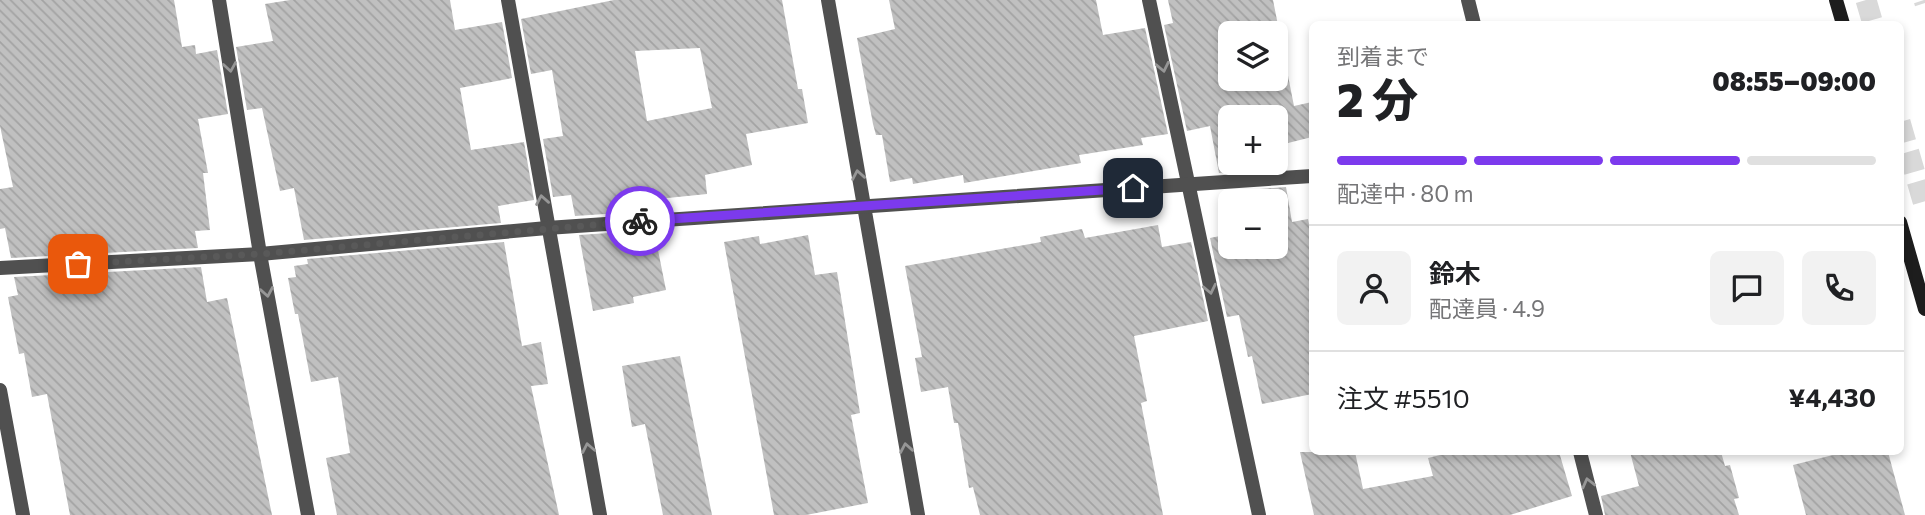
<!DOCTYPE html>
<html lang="ja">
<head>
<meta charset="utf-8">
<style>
	:root { --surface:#fff; --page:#f2f2f2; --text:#202124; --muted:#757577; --line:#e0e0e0; --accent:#7c3aed }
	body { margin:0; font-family:Commissioner,"Noto Sans JP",sans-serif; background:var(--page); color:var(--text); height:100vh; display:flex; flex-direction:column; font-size:26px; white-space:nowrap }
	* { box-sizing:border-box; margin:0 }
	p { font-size:23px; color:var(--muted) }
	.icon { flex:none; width:38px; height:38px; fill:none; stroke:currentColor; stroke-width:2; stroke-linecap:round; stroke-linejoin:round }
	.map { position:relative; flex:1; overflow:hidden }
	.details { position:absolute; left:1309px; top:21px; width:595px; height:434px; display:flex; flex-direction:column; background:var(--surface); border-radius:10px; box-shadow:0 4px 10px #0003 }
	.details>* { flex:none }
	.controls { position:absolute; left:1218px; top:21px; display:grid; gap:14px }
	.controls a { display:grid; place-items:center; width:70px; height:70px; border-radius:10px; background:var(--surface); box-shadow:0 4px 10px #0003; font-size:35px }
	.pin { position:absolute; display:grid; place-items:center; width:60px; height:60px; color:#fff; margin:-30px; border-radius:14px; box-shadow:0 4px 10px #0006 }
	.courier { position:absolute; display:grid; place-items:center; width:70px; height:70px; margin:-35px; border:5px solid #7c3aed; border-radius:50%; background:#fff; color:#222; box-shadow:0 2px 9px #0007 }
	.headline em { font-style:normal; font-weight:800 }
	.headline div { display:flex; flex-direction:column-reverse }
	.headline { display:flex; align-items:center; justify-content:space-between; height:119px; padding:0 28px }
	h1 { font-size:46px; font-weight:800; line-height:52px }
	.bar { display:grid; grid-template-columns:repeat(4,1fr); gap:10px 7px; align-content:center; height:84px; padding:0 28px }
	.bar i { height:9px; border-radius:5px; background:var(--line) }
	.bar .on { background:var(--accent) }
	.bar p { grid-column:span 4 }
	.line { display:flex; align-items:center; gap:18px; padding:0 28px; border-top:2px solid var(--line) }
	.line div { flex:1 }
	.round { display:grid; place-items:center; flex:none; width:74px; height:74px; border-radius:10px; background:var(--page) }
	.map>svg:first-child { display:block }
	.building { fill:url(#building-back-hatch); fill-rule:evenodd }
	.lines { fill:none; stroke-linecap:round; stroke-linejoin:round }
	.highway-tunnel { stroke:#d9d9d9; stroke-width:21; stroke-dasharray:21 10; stroke-linecap:butt }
	.street { stroke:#505050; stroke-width:14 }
	.secondary { stroke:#1d1d1d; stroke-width:14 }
	.oneway { stroke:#969696 }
	.done { stroke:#595959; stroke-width:7; stroke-dasharray:0 12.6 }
	.route { stroke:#7c3aed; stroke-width:9 }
</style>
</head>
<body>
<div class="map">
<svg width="1925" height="515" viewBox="0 0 1925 515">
	<defs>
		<pattern id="building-back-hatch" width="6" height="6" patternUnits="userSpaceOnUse" patternTransform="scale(1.75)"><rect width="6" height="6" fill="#c0c0c0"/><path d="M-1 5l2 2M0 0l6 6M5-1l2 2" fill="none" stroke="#a3a3a3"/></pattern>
	</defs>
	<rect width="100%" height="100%" fill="#fff"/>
	<g class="building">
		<polygon points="0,0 174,0 182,47 195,45 196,54 217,50 228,114 198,119 208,173 203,173 210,230 195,231 198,248 11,258 5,228 0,229 0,189 13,187 0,126"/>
		<polygon points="290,0 450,0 455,30 502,22 512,78 460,88 471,150 524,142 534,200 498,206 501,223 304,240 294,188 280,191 262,108 247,110 236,47 273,41 265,4"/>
		<path d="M614 0H782L798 89H802L808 123 746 134 752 165 705 175 707 194 648 200 650 211 575 216 571 195 553 197 543 139 563 136 552 70 531 74 521 19ZM700 48 712 108 647 121 635 51Z"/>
		<polygon points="889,0 1096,0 1103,35 1145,28 1168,134 1141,138 1143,145 1079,155 1081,163 964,183 963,175 913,184 912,178 890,182 882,135 876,135 873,124 857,38 895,29"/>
		<path d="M1168 0H1273L1294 106 1312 102V137L1284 144V147L1279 148 1283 168 1219 173 1210 126 1187 131 1164 25 1173 23ZM1230 33H1276V79H1230ZM1230 117H1276V163H1230Z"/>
		<polygon points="1286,187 1292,222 1308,219 1312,239 1312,394 1262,404 1252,356 1248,357 1239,315 1227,317 1210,238 1230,234 1230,247 1276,247 1276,201 1230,201 1230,222 1223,192"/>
		<polygon points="1158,225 1162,247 1191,242 1208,321 1134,336 1147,401 1141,403 1163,515 980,515 973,487 969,488 958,423 954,423 948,387 921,392 915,358 922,357 905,266 1041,242 1040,237 1082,229 1085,238"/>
		<polygon points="654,230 666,290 633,297 634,303 593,311 579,235"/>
		<polygon points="808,235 815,275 837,272 860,413 851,415 868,503 806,515 774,515 724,242 759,236 760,244"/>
		<polygon points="504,242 522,346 541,342 548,384 531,386 559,515 337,515 326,458 350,453 338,377 311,382 298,314 295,314 288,278 296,277 294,266 308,264 307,259"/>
		<polygon points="201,267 207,302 227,298 272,515 70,515 47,394 32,397 24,353 19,354 8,297 18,295 14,277"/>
		<polygon points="680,356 712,515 663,515 645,424 632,427 622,366"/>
		<polygon points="1300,452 1355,452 1363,489 1433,476 1428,458 1452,452 1559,452 1572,496 1510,515 1314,515"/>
		<polygon points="1630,452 1721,452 1725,466 1730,465 1739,498 1734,499 1739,515 1605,515 1601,496 1639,486"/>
		<polygon points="1845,452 1888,452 1905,515 1806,515 1793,465"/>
	</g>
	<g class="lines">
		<g class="highway-tunnel">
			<polyline points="1866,0 1873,24"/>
			<polyline points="1924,0 1925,3"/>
			<polyline points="1900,122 1925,208"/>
		</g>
		<g class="street">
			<polyline points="219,0 260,254 308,515"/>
			<polyline points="508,0 600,515"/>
			<polyline points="828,0 918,515"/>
			<polyline points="1149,0 1259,515"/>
			<polyline points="1468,0 1474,24"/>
			<polyline points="0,268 260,254 547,228 1312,176"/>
			<polyline points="0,390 23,515"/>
			<polyline points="1580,452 1596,515"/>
		</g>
		<g class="secondary">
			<polyline points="1836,0 1843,24"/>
			<polyline points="1900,222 1925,309"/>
		</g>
	</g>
	<defs><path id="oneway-chevron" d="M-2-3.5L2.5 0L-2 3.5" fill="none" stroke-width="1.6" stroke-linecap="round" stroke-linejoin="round" transform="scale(1.75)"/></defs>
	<g class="oneway">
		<use href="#oneway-chevron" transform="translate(230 67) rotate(81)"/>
		<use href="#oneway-chevron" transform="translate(1163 67) rotate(78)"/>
		<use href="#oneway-chevron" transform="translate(858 175) rotate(-100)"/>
		<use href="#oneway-chevron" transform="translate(542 200) rotate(-100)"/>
		<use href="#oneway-chevron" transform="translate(1210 289) rotate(78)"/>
		<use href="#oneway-chevron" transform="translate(267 292) rotate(80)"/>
		<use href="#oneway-chevron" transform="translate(588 448) rotate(-101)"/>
		<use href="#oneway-chevron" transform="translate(906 448) rotate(-100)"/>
		<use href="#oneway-chevron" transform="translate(1588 483) rotate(-104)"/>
	</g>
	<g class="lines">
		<polyline class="done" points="78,264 260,254 640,221"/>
		<polyline class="route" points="640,221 1133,188"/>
	</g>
</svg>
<div class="controls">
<a><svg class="icon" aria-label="layers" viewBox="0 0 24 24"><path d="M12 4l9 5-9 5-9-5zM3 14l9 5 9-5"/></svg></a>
<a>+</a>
<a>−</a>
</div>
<div class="pin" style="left:78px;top:264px;background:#ea580c"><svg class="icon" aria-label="bag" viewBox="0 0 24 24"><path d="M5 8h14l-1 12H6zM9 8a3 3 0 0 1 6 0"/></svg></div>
<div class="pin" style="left:1133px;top:188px;background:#1f2937"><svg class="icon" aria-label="home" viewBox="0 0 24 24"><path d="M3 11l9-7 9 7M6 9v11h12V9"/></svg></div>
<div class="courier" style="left:640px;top:221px"><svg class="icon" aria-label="bike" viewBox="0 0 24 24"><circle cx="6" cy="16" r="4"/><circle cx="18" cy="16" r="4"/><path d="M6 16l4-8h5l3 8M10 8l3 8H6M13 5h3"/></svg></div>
<section class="details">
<div class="headline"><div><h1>2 分</h1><p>到着まで</p></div><em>08:55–09:00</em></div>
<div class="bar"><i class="on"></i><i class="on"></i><i class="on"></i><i></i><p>配達中 · 80 m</p></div>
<div class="line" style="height:126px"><a class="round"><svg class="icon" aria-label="person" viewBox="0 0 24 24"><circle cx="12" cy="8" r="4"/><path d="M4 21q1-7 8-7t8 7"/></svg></a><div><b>鈴木</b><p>配達員 · 4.9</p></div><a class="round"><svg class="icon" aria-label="chat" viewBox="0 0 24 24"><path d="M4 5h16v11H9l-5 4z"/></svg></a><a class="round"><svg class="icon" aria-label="phone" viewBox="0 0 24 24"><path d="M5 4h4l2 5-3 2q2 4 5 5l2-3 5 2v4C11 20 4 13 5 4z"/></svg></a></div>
<div class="line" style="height:91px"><div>注文 #5510</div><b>¥4,430</b></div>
</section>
</div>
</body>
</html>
